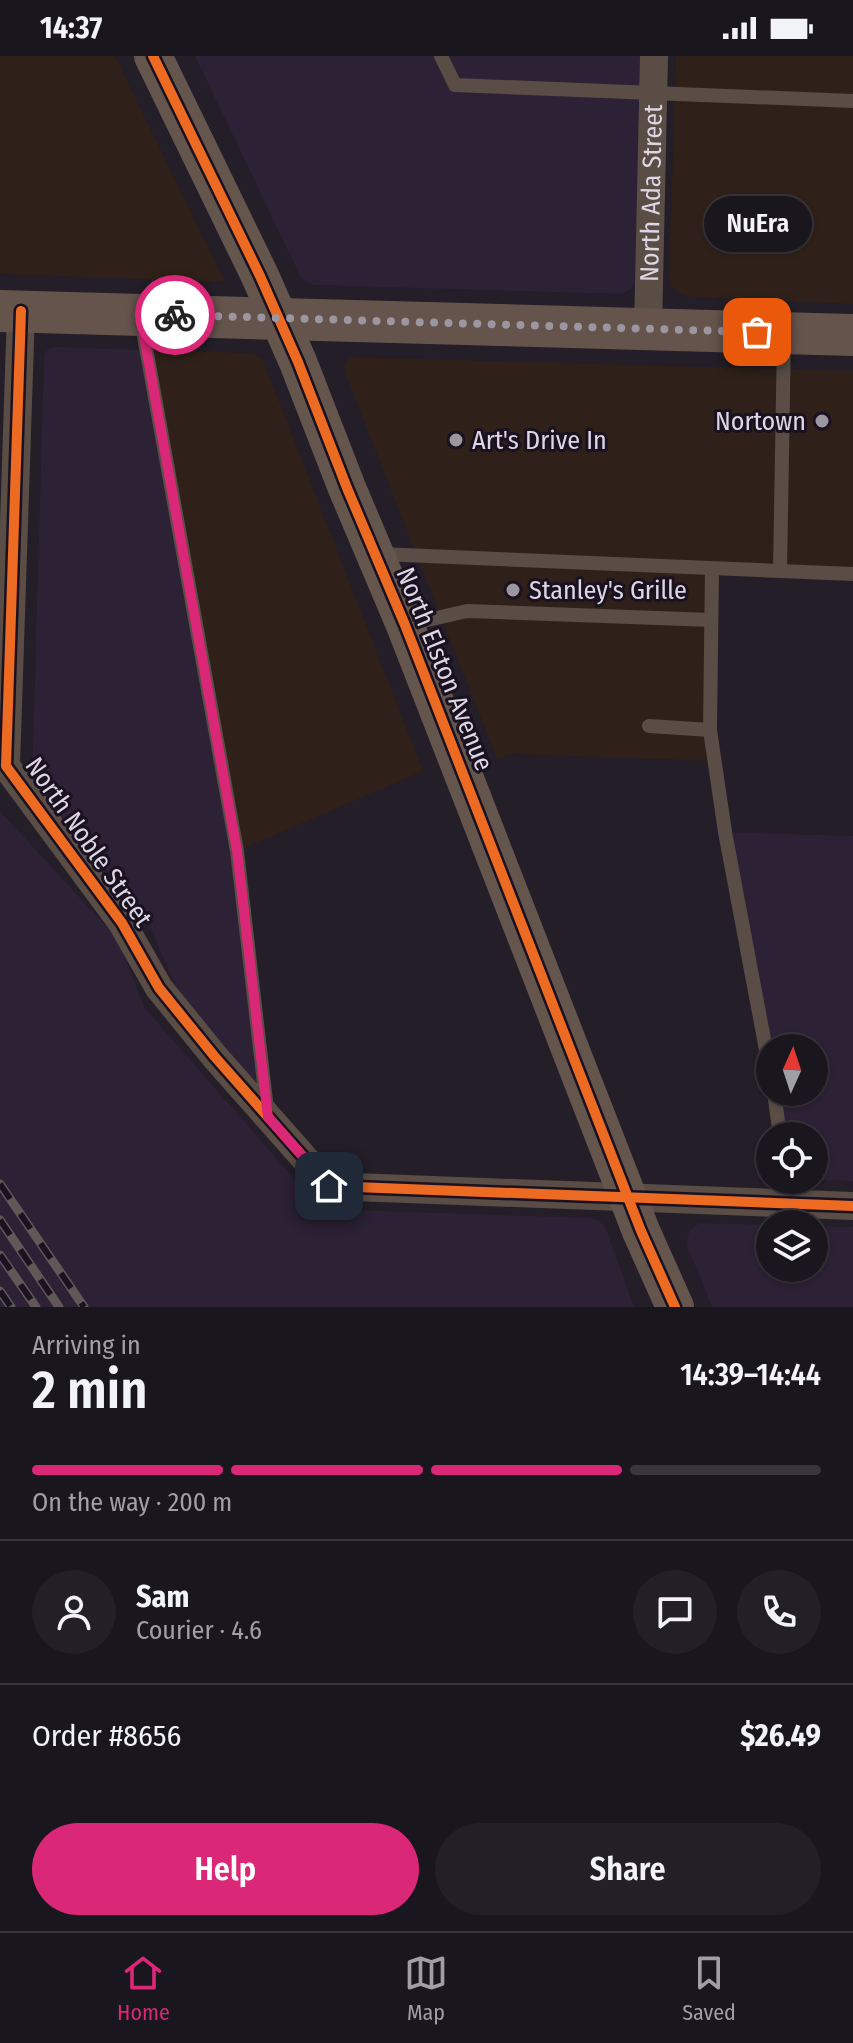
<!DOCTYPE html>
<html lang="en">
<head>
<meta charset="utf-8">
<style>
	:root { --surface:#1a161d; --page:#231f26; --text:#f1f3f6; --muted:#9f9fa4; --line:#38353b; --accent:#db2777 }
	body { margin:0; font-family:"Fira Sans Condensed",sans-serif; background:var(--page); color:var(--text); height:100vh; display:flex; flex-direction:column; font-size:30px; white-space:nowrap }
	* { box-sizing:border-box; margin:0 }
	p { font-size:26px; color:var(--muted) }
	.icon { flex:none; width:44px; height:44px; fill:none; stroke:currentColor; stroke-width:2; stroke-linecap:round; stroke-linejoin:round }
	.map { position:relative; height:1251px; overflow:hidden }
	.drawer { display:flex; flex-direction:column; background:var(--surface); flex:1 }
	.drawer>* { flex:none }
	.needle { width:52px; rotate:3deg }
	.fabs { position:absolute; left:756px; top:978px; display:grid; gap:16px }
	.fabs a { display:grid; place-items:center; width:72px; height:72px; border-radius:50%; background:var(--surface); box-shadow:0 2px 6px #0004,0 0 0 2px var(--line); font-size:40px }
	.pin { position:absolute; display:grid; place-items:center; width:68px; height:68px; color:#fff; margin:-34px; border-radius:16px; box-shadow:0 4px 12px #0006 }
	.courier { position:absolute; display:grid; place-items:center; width:80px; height:80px; margin:-40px; border:6px solid #db2777; border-radius:50%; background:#fff; color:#222; box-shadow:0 2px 10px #0007 }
	.bubble { position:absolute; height:56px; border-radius:28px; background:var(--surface); box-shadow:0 2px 6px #0004,0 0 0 2px var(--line); font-size:26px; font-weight:600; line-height:56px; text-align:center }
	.summary em { font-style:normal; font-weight:600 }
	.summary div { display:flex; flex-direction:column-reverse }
	.summary { display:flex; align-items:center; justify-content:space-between; height:136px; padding:0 32px }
	h1 { font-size:52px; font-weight:600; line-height:60px }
	.bar { display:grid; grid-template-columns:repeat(4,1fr); gap:12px 8px; align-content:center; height:96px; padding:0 32px }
	.bar i { height:10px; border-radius:6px; background:var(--line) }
	.bar .selected { background:var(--accent) }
	.bar p { grid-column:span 4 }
	.line { display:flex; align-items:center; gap:20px; padding:0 32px; border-top:2px solid var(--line) }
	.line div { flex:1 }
	.round { display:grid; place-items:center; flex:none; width:84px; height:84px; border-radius:42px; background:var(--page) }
	.button { display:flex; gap:16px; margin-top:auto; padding:16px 32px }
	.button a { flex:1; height:92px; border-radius:48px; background:var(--accent); color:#fff; font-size:32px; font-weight:600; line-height:92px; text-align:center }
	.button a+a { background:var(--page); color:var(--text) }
	.status { display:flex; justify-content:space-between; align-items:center; height:56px; padding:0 40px; background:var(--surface); direction:ltr }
	.status svg { height:22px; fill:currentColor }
	.menu { display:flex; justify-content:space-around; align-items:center; height:112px; border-top:2px solid var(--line); background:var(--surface); font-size:22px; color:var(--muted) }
	.menu a { display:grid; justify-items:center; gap:4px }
	.menu .selected { color:var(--accent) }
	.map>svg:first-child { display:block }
	.commercial { fill:#2f2119 }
	.built { fill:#2c2135 }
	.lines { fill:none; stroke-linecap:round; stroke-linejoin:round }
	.service { stroke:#594d46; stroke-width:14 }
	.minor { stroke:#594d46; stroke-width:28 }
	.secondary { stroke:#65564d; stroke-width:38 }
	.primary { stroke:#64544c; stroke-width:42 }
	.rail-casing { stroke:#5f5857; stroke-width:9 }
	.rail { stroke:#1a1121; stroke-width:6; stroke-dasharray:18; stroke-linecap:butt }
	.cycleway-casing { stroke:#1a1121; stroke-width:15 }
	.cycleway { stroke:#ed6a23; stroke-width:10 }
	.done { stroke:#9c96a1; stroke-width:8; stroke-dasharray:0 14.4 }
	.route { stroke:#db2777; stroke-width:10 }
	.poi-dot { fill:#9c96a1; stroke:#1a1121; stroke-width:3 }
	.labels { text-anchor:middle; stroke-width:6; stroke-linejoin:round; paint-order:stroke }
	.street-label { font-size:26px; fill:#ddd7e3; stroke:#1a1121 }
	.poi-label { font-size:26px; fill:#ddd7e3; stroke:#1a1121; text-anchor:start }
</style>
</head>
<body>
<div class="status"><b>14:37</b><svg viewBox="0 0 49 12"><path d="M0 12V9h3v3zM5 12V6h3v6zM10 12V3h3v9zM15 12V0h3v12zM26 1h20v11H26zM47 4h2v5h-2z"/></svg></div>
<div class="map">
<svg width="853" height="1251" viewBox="0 0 853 1251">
	<rect width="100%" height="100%" fill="#231e27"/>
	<g class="commercial">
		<polygon points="0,0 115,0 225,226 0,218"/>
		<polygon points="676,0 853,0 853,248 693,241 682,239 672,231 669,221"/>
		<polygon points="147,294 251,297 263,304 423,715 237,795"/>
		<polygon points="350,301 853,315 853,518 712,513 714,705 510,698 497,703 345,317 344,308"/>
	</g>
	<g class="built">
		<polygon points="195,0 643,0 635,226 631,233 621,238 315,229 306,226 301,222"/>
		<polygon points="56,291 147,294 237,795 265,1039 179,938 144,858 32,728 44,298 49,292"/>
		<polygon points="0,755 118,883 144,951 321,1153 591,1162 600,1165 606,1173 634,1251 0,1251"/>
		<polygon points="725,776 853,780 853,1125 814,1124 814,1080 780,1080 774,1036 814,1036 814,992 770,992"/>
		<polygon points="699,1167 770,1169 770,1212 814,1212 814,1170 853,1171 853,1251 712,1251 686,1188 689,1175"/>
	</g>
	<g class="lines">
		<g class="service">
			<polyline points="441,0 455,29 853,45"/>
			<polyline points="141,264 237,795 267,1053"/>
			<polyline points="380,498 853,518"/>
			<polyline points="712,513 710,674 725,776 770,1015"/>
			<polyline points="780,515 784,281"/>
			<polyline points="406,569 467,555 711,564"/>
			<polyline points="649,670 710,674"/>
			<polyline points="774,1036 780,1080"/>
			<polyline points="780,1147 780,1124"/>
		</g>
		<g class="minor">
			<polyline points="21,255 6,710 122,867 159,932 215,1001 329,1130 853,1150"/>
			<path id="s1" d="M648 273 654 0"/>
		</g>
		<polyline class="secondary" points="153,0 260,220 298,306 347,432 405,569 641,1175 675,1251"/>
		<polyline class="primary" points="0,255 853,279"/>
		<defs>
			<g id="rail">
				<polyline points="0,1128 84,1251"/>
				<polyline points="0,1164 59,1251"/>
				<polyline points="0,1199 36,1251"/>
				<polyline points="0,1235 11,1251"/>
			</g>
		</defs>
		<use href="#rail" class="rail-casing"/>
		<use href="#rail" class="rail"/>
		<defs>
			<g id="cycleway">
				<polyline points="153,0 260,220 298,306 347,432 405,569 641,1175 675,1251"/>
				<polyline points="21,255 6,710 122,867 159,932 215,1001 329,1130 853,1150"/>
			</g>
		</defs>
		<use href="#cycleway" class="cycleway-casing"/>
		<use href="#cycleway" class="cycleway"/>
	</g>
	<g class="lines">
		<polyline class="done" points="175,259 757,276"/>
		<polyline class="route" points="175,259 140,258 237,795 268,1061 329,1130"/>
	</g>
	<g class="poi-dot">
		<circle cx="822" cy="365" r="8"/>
		<circle cx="456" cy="384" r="8"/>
		<circle cx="513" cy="534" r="8"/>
	</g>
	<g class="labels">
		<g class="street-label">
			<text dy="9" stroke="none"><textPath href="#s1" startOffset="136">North Ada Street</textPath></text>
			<text transform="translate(445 613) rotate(68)" y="9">North Elston Avenue</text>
			<text transform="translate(89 786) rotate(55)" y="9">North Noble Street</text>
		</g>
		<g class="poi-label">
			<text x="806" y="374" text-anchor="end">Nortown</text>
			<text x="472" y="393">Art's Drive In</text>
			<text x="529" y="543">Stanley's Grille</text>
		</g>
	</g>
</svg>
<div class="fabs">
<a><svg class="needle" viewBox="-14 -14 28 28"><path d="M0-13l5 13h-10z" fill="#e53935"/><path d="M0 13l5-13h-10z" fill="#9f9fa4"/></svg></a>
<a><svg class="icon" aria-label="locate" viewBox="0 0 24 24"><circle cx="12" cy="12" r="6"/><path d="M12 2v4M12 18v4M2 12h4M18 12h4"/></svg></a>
<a><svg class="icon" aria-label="layers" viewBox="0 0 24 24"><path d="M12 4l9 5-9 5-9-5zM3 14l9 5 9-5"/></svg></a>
</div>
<div class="pin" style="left:757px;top:276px;background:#ea580c"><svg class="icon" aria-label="bag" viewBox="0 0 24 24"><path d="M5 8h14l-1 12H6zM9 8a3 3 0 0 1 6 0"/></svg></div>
<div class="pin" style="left:329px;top:1130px;background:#1f2937"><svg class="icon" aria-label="home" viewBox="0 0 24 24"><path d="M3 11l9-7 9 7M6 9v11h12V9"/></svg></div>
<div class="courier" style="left:175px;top:259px"><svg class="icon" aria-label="bike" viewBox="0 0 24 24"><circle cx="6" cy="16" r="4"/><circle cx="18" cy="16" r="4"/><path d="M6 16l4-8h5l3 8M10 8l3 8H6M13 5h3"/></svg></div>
<div class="bubble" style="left:704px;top:140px;width:108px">NuEra</div>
</div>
<section class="drawer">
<div class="summary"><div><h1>2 min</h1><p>Arriving in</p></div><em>14:39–14:44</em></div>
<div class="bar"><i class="selected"></i><i class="selected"></i><i class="selected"></i><i></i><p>On the way · 200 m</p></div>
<div class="line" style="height:144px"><a class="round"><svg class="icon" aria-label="person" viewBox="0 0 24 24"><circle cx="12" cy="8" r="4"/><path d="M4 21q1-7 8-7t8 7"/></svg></a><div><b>Sam</b><p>Courier · 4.6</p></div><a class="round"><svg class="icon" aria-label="chat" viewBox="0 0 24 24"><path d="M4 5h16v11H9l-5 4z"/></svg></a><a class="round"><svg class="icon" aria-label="phone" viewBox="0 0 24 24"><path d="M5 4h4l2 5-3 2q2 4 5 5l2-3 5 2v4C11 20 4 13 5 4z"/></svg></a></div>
<div class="line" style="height:104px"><div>Order #8656</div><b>$26.49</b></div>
<div class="button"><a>Help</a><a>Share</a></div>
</section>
<nav class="menu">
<a class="selected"><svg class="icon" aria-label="home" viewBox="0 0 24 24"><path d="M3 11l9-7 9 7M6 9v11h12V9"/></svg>Home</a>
<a><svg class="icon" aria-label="map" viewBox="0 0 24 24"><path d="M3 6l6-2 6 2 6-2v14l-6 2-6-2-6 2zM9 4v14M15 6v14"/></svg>Map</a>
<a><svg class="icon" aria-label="saved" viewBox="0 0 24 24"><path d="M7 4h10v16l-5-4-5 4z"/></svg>Saved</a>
</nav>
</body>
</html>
